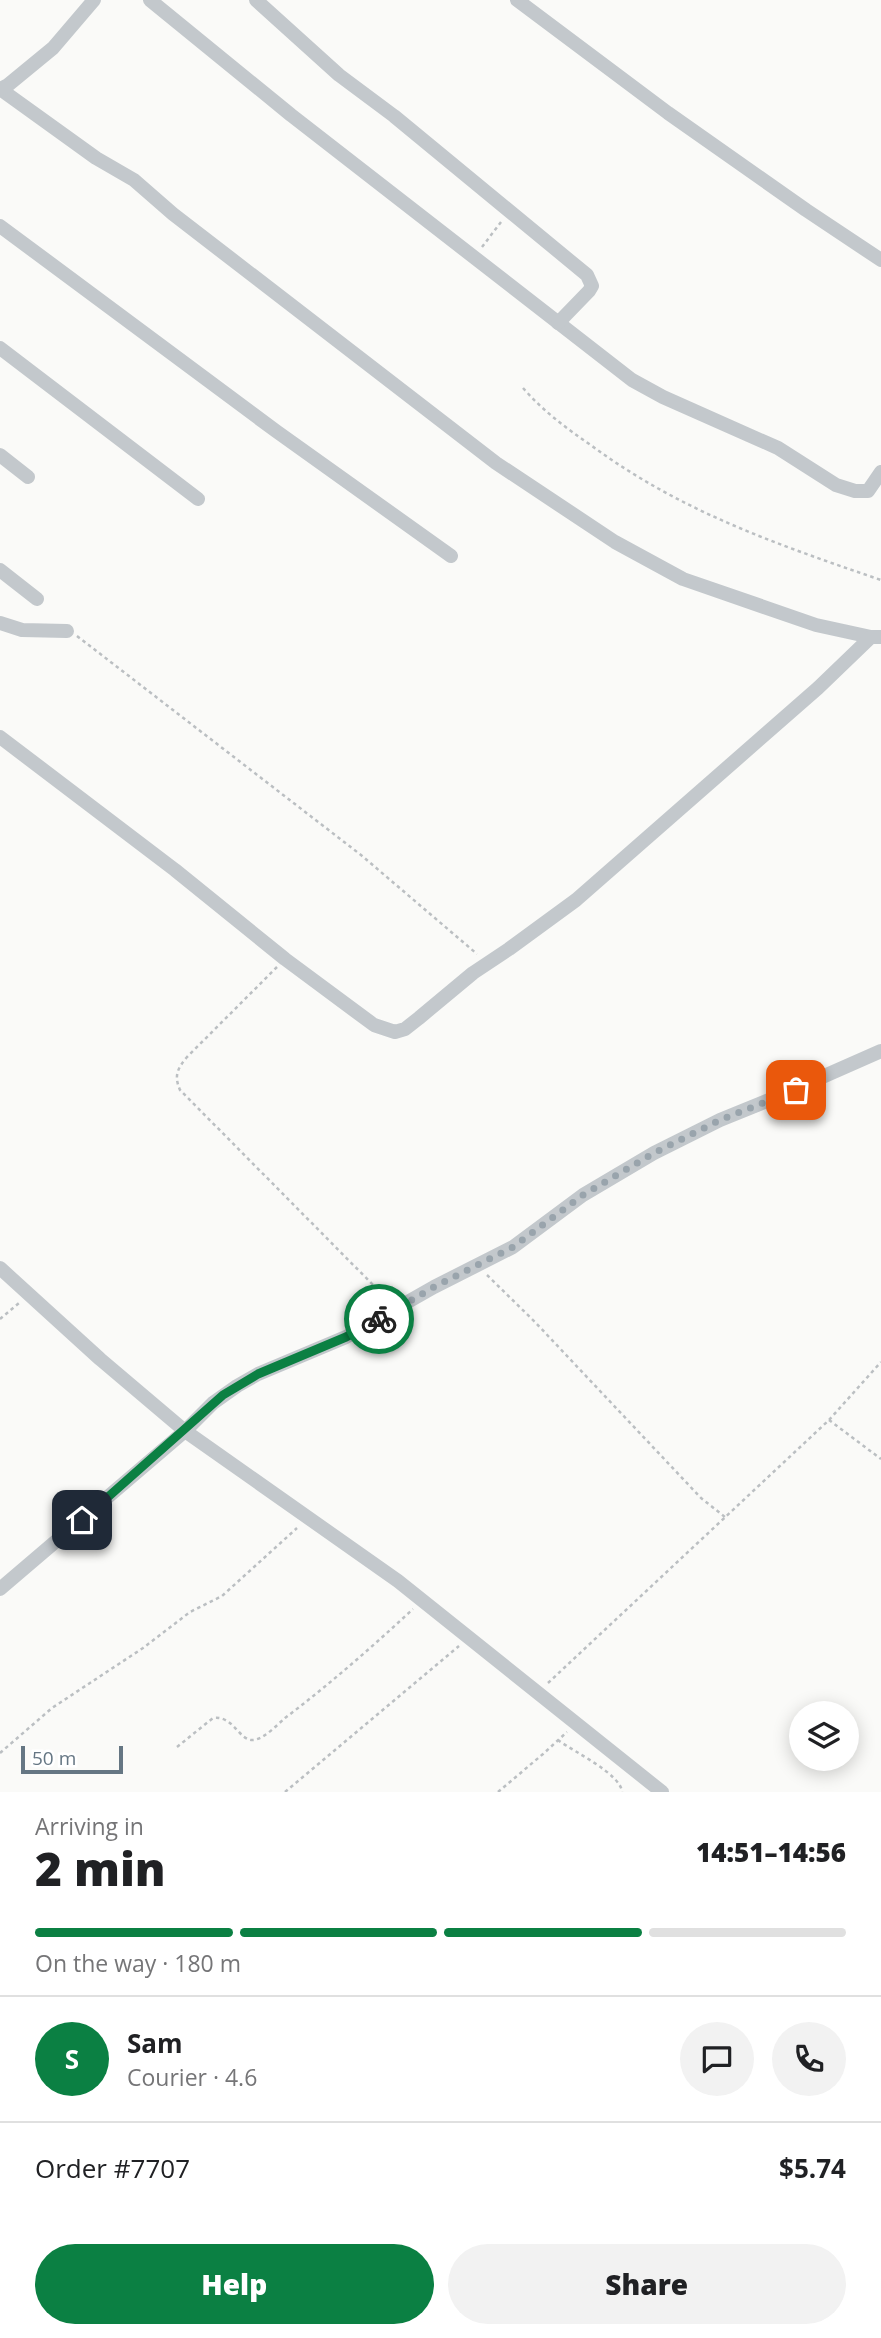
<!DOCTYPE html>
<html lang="en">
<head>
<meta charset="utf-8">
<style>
	:root { --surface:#fff; --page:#f2f2f2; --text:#202124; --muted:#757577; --line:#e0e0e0; --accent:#0b8043 }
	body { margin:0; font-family:"Open Sans",sans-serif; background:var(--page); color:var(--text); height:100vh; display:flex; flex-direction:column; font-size:26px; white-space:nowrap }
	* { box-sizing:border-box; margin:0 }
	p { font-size:23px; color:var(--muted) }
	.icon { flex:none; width:38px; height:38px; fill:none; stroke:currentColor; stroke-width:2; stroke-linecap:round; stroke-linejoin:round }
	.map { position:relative; height:1792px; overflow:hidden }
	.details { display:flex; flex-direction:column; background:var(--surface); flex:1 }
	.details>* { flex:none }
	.tools { position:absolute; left:789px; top:1701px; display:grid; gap:14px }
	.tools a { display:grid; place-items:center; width:70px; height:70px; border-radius:50%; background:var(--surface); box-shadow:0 4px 18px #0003; font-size:35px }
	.scale { position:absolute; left:21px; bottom:18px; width:102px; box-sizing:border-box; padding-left:7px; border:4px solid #657683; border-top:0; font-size:19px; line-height:24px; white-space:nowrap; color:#657683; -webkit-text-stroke:5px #fff; paint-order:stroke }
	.pin { position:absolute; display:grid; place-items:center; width:60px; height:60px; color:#fff; margin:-30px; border-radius:14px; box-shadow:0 4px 10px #0006 }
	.courier { position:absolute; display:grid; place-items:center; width:70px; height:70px; margin:-35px; border:5px solid #0b8043; border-radius:50%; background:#fff; color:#222; box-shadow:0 2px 9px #0007 }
	.head em { font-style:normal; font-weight:800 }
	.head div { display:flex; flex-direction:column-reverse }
	.head { display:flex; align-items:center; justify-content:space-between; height:119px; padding:0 35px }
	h1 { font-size:46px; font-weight:800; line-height:52px }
	.bar { display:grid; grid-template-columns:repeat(4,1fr); gap:10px 7px; align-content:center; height:84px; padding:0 35px }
	.bar i { height:9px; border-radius:5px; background:var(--line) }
	.bar .on { background:var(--accent) }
	.bar p { grid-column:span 4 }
	.line { display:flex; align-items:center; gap:18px; padding:0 35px; border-top:2px solid var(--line) }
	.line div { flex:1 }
	.round { display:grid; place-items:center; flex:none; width:74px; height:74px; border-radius:37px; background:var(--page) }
	.action { display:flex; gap:14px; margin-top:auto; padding:14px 35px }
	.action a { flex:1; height:80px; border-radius:42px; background:var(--accent); color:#fff; font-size:28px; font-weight:800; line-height:80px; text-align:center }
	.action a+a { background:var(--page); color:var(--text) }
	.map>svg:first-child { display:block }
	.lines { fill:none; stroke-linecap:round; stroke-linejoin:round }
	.path { stroke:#bbbfc2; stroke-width:2.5; stroke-dasharray:3.5 3.5; stroke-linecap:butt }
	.minor { stroke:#c3c8cc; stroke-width:14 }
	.done { stroke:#99a4ac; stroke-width:7; stroke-dasharray:0 12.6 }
	.route { stroke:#0b8043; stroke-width:9 }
</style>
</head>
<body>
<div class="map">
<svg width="881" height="1792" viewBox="0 0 881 1792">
	<rect width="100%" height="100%" fill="#fafaf8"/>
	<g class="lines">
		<g class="path">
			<polyline points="482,247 501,222"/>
			<path d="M523 388C543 411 566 428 592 446 682 512 776 544 881 580"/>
			<polyline points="77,636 361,855 477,954"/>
			<path d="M277 967 187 1057C177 1069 174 1076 180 1090L387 1299"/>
			<polyline points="487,1275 535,1322 701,1498 725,1517"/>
			<polyline points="0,1319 19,1303"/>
			<polyline points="829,1420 881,1459"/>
			<polyline points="548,1683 829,1420 881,1362"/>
			<path d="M558 1740C574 1752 621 1774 622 1792"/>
			<path d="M177 1747 213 1718C234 1715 239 1742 254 1740 265 1738 277 1725 285 1718 330 1684 372 1647 413 1609"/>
			<polyline points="0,1753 52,1708 143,1648 190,1612 222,1596 297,1528"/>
			<polyline points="285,1792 459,1646"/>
			<polyline points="498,1792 543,1754 567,1732"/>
		</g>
		<g class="minor">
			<polyline points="150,0 291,115 632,380 663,397 778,448 836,485 855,491 868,491 881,472"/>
			<polyline points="256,0 339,75 394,116 587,275 592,286 589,291 558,323"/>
			<polyline points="517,0 668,113 806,210 881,260"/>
			<polyline points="0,89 96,158 134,180 173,214 496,463 615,542 683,579 816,625 871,637"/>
			<polyline points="0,89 8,85 53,48 94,0"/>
			<polyline points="0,226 276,431 451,556"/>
			<polyline points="0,348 198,499"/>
			<polyline points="0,455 28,477"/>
			<polyline points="0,570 37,599"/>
			<polyline points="0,623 22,630 67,631"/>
			<polyline points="0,737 175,870 285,959 374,1025 395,1032 405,1029 419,1018 473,973 509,949 576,900 818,688 871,637 881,637"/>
			<polyline points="0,1268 100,1359 185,1431 398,1581 662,1792"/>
			<polyline points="0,1589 185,1431 213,1403 237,1386 258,1374 346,1337 434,1287 513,1247 583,1195 654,1153 720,1120 779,1096 881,1051"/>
		</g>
	</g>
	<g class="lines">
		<polyline class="done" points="379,1319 434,1287 513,1247 583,1195 654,1153 720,1120 796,1090"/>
		<polyline class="route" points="82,1520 223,1395 258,1374 346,1337 379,1319"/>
	</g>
</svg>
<div class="tools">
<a><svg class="icon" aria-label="layers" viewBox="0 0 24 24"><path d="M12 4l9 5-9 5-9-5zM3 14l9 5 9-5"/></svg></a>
</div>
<div class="scale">50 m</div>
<div class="pin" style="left:796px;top:1090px;background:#ea580c"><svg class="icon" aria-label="bag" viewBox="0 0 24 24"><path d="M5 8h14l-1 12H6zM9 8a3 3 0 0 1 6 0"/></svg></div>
<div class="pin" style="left:82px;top:1520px;background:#1f2937"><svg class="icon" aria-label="home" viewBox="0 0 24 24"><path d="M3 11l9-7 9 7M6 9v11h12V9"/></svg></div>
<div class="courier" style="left:379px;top:1319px"><svg class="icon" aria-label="bike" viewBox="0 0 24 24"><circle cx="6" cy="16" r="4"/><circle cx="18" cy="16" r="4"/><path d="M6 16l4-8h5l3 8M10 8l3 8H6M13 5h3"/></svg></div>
</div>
<section class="details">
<div class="head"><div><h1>2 min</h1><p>Arriving in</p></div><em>14:51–14:56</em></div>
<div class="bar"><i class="on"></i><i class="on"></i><i class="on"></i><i></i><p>On the way · 180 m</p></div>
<div class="line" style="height:126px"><b class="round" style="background:var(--accent);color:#fff">S</b><div><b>Sam</b><p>Courier · 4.6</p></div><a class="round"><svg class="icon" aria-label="chat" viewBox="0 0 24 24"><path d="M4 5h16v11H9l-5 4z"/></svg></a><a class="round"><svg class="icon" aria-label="phone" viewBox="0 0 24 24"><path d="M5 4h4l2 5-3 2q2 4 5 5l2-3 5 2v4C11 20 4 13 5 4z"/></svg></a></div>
<div class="line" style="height:91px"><div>Order #7707</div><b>$5.74</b></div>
<div class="action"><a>Help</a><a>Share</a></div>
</section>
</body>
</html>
